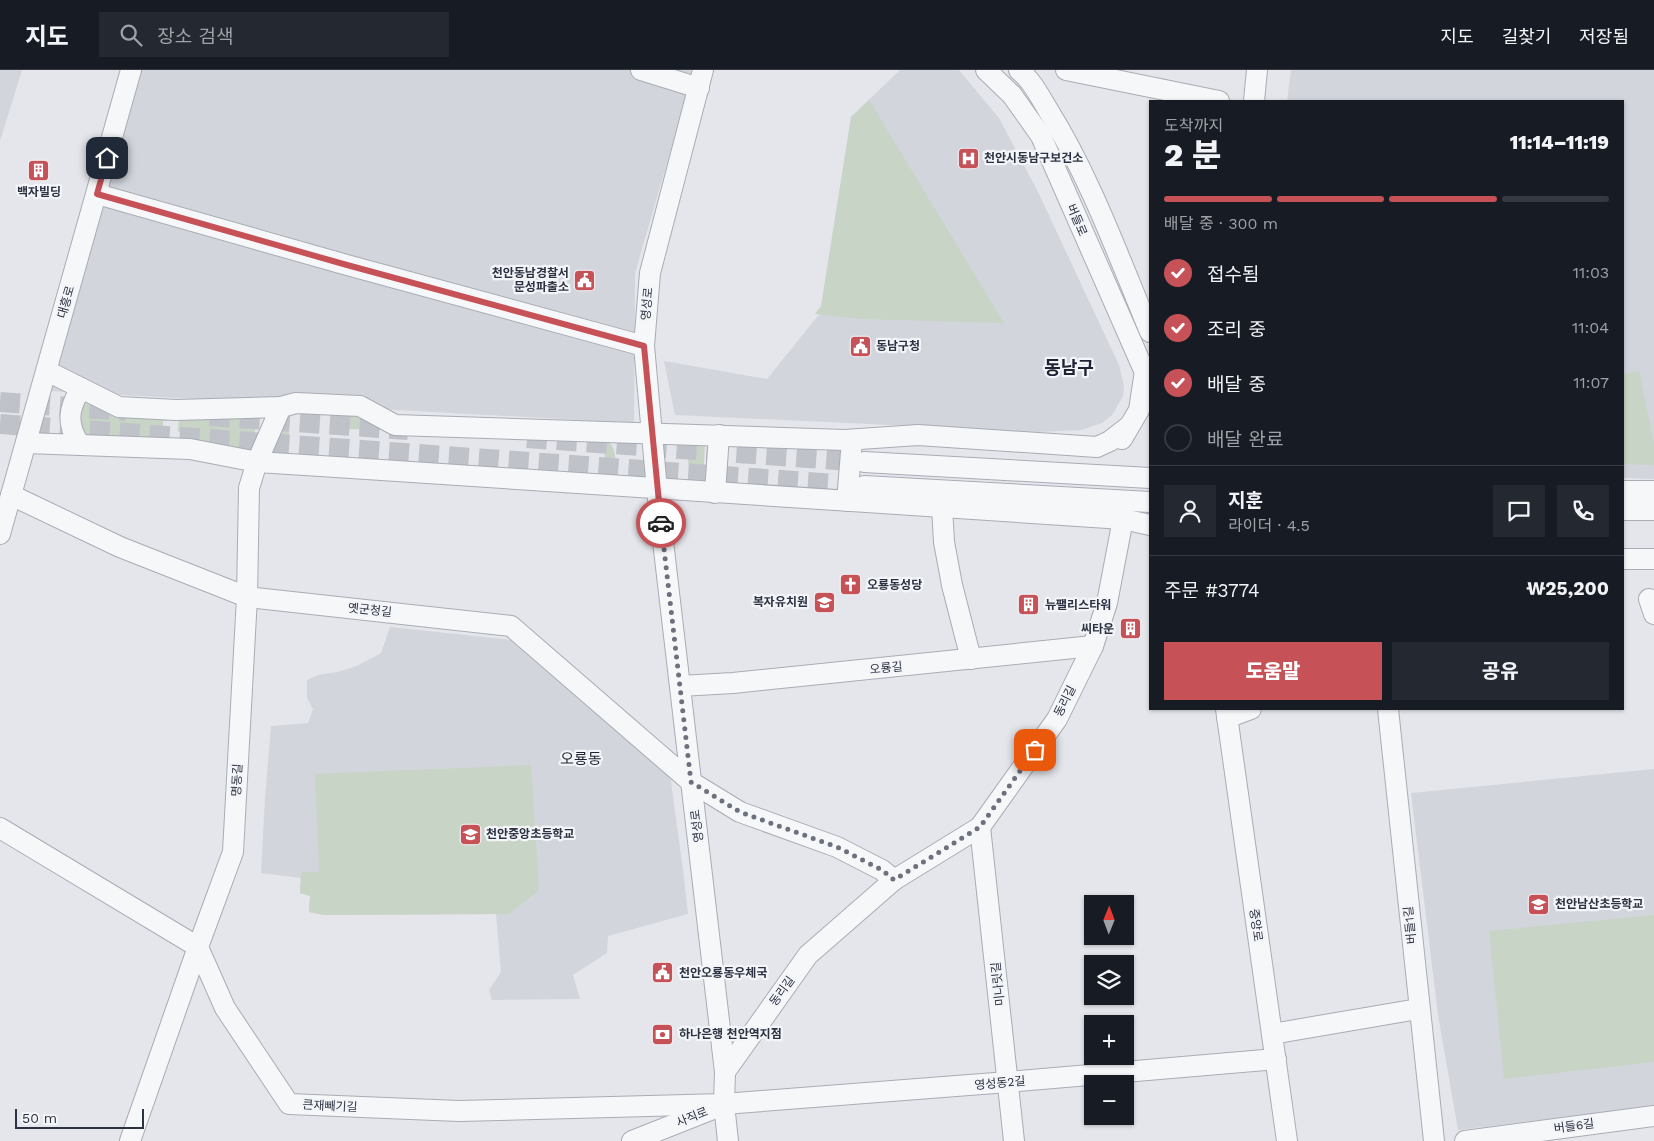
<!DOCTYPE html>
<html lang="ko">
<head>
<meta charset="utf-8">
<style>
	:root { --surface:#171b24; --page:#242831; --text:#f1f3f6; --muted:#9ea1a6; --line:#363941; --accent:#c65258 }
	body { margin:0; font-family:"Work Sans","Noto Sans KR",sans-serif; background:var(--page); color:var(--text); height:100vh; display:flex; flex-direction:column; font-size:19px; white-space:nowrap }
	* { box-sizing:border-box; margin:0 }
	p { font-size:16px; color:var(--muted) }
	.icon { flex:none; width:28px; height:28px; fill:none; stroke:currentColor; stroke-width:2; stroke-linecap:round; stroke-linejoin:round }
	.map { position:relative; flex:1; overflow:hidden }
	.panel { position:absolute; left:1149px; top:30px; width:475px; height:610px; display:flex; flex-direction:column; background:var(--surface); border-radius:0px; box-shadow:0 1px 4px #0004 }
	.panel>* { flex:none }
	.needle { width:32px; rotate:1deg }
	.buttons { position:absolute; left:1084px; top:825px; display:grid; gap:10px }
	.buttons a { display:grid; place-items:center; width:50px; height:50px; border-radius:0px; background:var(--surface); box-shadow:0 1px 4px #0004; font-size:25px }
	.scale { position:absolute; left:15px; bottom:12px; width:129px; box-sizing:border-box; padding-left:5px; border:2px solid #2c3242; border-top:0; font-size:14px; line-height:18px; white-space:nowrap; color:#2c3242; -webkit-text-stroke:4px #f3f5f8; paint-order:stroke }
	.pin { position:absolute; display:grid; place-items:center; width:42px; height:42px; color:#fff; margin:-21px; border-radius:10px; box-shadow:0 2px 8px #0006 }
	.courier { position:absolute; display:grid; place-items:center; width:50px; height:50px; margin:-25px; border:4px solid #c65258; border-radius:50%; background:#fff; color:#222; box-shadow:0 1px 6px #0007 }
	.overview em { font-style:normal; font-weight:800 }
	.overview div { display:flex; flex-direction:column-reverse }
	.overview { display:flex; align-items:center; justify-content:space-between; height:85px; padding:0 15px }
	h1 { font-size:32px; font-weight:800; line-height:38px }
	.bar { display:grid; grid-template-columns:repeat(4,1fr); gap:8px 5px; align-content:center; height:60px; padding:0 15px }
	.bar i { height:6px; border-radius:4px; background:var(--line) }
	.bar .selected { background:var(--accent) }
	.bar p { grid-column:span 4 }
	.line { display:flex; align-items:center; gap:12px; padding:0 15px; border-top:1px solid var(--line) }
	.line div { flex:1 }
	.round { display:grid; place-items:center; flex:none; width:52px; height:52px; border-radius:0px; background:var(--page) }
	ol { padding:0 15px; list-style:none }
	li { display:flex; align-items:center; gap:15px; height:55px }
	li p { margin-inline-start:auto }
	li .icon { padding:5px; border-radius:50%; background:var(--accent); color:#fff; stroke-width:4 }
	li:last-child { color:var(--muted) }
	li i { width:28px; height:28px; border:2px solid var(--line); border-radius:50% }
	.action { display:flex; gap:10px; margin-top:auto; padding:10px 15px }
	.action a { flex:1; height:58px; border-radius:0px; background:var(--accent); color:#fff; font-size:20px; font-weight:800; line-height:58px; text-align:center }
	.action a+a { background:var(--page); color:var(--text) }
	header { display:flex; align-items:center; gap:30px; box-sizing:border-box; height:70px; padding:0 25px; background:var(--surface); border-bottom:1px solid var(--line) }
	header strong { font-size:24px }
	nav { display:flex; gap:28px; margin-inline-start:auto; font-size:18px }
	.search { width:350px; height:45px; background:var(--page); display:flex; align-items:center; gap:12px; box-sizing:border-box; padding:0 18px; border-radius:0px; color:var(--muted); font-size:19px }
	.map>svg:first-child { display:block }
	.built { fill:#d2d5dc }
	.green { fill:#c8d4c5 }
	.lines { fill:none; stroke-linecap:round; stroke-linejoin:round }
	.minor-tunnel { stroke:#bfc2c9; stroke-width:20; stroke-dasharray:20 10; stroke-linecap:butt }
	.minor-casing { stroke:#a9acb5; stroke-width:22 }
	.minor { stroke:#f6f7f9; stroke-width:20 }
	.done { stroke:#6c717d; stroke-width:5; stroke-dasharray:0 9 }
	.route { stroke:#c65258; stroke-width:6 }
	.labels { text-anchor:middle; stroke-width:4.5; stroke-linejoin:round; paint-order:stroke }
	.poi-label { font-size:12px; font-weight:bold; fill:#2c3242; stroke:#f3f5f8; text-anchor:start }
	.street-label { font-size:12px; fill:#2c3242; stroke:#f3f5f8 }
	.quarter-label { font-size:15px; fill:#1e2333; stroke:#f3f5f8 }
	.district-label { font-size:18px; font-weight:bold; fill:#1e2333; stroke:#f3f5f8 }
</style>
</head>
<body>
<header>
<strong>지도</strong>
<div class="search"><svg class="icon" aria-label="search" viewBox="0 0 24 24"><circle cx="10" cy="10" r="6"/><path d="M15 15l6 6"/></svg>장소 검색</div>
<nav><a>지도</a><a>길찾기</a><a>저장됨</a></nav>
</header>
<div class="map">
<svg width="1654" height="1071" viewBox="0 0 1654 1071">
	<rect width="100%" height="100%" fill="#e4e6eb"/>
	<g class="built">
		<polygon points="0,0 22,0 0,71"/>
		<polygon points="140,0 694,0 635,203 634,353 49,321"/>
		<polygon points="900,0 959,0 999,48 1038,122 1119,295 1124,316 1123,326 1112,345 1102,353 1081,360 1038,362 675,345 664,291 767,309 825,237 851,47"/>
		<polygon points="1291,0 1654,0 1654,409 1623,408 1622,31 1287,31"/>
		<polygon points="390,557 512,570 670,704 683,800 688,844 608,866 607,883 573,905 580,929 492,930 489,920 501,902 496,844 324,845 309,842 310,826 300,823 301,808 261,803 265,728 271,656 308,653 313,639 307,628 307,610 318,605 337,602 357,596 381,583"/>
		<polygon points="1654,699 1654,1036 1458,1060 1438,945 1411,723"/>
	</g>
	<g class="green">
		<polygon points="869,30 1004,253 863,249 815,244 821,236 851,47"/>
		<polygon points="1639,301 1654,373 1654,395 1623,394 1623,304"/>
		<polygon points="82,325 167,345 167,351 163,351 163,374 87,372 75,345"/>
		<path d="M290 341 288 386 280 385C267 367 280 357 290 341Z"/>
		<polygon points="348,343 384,360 347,359"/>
		<polygon points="260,344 249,380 187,375 187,362 178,362 179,346"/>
		<path d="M605 367C616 377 617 389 614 403L604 410Z"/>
		<path d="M702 370H705L703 415C691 408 683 390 692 377 694 374 699 372 702 370Z"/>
		<polygon points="531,695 539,820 509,844 324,845 309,842 310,826 300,823 301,802 319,802 315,704"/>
		<polygon points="1654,845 1654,992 1504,1009 1489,861"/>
	</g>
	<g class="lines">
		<g class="minor-tunnel">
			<polyline points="0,332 126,341"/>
			<polyline points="210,346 408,360"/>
			<polyline points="0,354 864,416"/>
			<polyline points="527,368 864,392"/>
		</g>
		<defs>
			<g id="minor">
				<polyline points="641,0 699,18"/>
				<polyline points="703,0 650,203 644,276 657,420 725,1002 724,1034 728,1071"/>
				<polyline points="986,0 1012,25 1041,66 1150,314"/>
				<path d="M1019 0C1032 11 1039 25 1048 40 1090 107 1119 188 1150 262"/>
				<polyline points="1066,0 1219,31"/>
				<polyline points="1254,31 1257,0"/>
				<polyline points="97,124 347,195 644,276"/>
				<polyline points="47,301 119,337 176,340 281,337 296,333 360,336 395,355 845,370 918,365 1097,377 1110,371 1128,357"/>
				<polyline points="1122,369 1139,340 1145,301"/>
				<polyline points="26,373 190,379 257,392 336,397 1123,449 1150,455"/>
				<path d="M80 375C66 354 68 339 81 318"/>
				<polyline points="864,392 1150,408"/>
				<polyline points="864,416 1150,432"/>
				<polyline points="1622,421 1654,421"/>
				<polyline points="715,423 719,365"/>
				<polyline points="11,425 120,477 247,527 511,556 691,712 740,742 837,777 882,800 894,810"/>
				<polyline points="847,431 852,370"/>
				<polyline points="942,437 944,472 952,515 971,589"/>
				<polyline points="1622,440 1654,440"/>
				<polyline points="0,464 131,0"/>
				<polyline points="1622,489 1654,489"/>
				<polyline points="1649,529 1654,544"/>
				<polyline points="680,616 733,613 1093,576"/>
				<polyline points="1226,639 1287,1071"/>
				<polyline points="1388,639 1434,1071"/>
				<polyline points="1227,648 1251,639"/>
				<polyline points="980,757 1014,1071"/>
				<polyline points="0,758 198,877 225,938 289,1034 459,1041 724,1034 1008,1012 1276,989"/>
				<polyline points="1272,964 1418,939"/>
				<polyline points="725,1002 808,885 894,810 980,757 1057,649 1093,576 1107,533 1123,449"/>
				<polyline points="130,1071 198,877 233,782 247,527 249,418 257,392 281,337"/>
				<polyline points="632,1071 713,1039"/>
				<polyline points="1465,1071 1654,1046"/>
			</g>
		</defs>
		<use href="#minor" class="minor-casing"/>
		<use href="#minor" class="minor"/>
	</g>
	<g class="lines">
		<polyline class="done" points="661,453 691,712 740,742 837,777 882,800 894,810 980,757 1035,680"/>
		<polyline class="route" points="107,88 97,124 347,195 644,276 661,453"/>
	</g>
	<defs>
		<symbol id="hospital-square" viewBox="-11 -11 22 22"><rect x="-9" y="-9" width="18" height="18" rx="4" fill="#c65258" stroke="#f3f5f8"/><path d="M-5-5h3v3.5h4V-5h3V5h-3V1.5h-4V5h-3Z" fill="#fff"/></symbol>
		<symbol id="building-square" viewBox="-11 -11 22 22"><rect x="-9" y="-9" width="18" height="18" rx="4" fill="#c65258" stroke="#f3f5f8"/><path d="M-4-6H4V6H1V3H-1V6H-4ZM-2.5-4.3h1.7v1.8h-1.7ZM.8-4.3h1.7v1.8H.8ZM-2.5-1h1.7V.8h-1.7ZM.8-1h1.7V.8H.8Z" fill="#fff"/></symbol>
		<symbol id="civic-square" viewBox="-11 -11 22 22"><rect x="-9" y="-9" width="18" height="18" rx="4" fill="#c65258" stroke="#f3f5f8"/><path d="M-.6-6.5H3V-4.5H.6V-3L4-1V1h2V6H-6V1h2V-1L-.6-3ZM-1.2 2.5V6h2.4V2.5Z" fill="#fff"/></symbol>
		<symbol id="church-square" viewBox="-11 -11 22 22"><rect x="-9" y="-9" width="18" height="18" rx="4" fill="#c65258" stroke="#f3f5f8"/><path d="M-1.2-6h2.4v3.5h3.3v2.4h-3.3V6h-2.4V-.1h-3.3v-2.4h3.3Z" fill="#fff"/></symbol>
		<symbol id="school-square" viewBox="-11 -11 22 22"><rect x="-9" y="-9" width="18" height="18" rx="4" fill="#c65258" stroke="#f3f5f8"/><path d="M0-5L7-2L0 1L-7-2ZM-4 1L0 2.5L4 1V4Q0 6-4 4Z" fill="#fff"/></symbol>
		<symbol id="bank-square" viewBox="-11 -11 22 22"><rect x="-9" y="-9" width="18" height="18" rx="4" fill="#c65258" stroke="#f3f5f8"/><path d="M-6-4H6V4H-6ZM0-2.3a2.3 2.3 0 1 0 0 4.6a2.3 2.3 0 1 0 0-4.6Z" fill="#fff"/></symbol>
	</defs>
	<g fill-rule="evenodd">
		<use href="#hospital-square" x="956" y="76" width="25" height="25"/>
		<use href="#building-square" x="26" y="88" width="25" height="25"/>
		<use href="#civic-square" x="572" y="198" width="25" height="25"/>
		<use href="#civic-square" x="848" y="264" width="25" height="25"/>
		<use href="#church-square" x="838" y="502" width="25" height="25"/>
		<use href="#school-square" x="812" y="520" width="25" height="25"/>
		<use href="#building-square" x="1016" y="522" width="25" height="25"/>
		<use href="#building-square" x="1118" y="546" width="25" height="25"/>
		<use href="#school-square" x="458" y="752" width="25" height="25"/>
		<use href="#school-square" x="1526" y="822" width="25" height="25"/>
		<use href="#civic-square" x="650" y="890" width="25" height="25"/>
		<use href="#bank-square" x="650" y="952" width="25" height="25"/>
	</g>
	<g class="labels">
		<g class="poi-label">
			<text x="984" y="92">천안시동남구보건소</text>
			<text x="39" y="126" text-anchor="middle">백자빌딩</text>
			<text x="569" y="207" text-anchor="end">천안동남경찰서<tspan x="569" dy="14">문성파출소</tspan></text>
			<text x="876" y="280">동남구청</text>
			<text x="867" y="519">오룡동성당</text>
			<text x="808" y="536" text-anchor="end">복자유치원</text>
			<text x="1045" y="539">뉴팰리스타워</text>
			<text x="1114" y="563" text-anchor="end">씨타운</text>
			<text x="486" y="768">천안중앙초등학교</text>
			<text x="1555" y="838">천안남산초등학교</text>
			<text x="679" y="907">천안오룡동우체국</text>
			<text x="679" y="968">하나은행 천안역지점</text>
		</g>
		<g class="street-label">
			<text transform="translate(1077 150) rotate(67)" y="4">버들로</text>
			<text transform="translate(66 232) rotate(-74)" y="4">대흥로</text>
			<text transform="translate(647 234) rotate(-85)" y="4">영성로</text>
			<text transform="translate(370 540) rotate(6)" y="4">옛군청길</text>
			<text transform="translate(886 598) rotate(-6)" y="4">오룡길</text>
			<text transform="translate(1065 631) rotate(-63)" y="4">동리길</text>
			<text transform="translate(237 710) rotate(-87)" y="4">명동길</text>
			<text transform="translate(697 756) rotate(-97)" y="4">영성로</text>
			<text transform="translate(1256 855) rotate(82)" y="4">중앙로</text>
			<text transform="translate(1410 855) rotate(-96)" y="4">버들1길</text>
			<text transform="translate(998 914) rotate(-96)" y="4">미나릿길</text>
			<text transform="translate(782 921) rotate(-54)" y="4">동리길</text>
			<text transform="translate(1000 1013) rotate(-5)" y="4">영성동2길</text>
			<text transform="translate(330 1036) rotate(3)" y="4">큰재빼기길</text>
			<text transform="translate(692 1047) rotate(-22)" y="4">사직로</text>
			<text transform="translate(1574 1056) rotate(-8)" y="4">버들6길</text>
		</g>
		<g class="quarter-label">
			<text x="581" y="694">오룡동</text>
		</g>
		<g class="district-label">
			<text x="1069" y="304">동남구</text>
		</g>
	</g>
</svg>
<div class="buttons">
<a><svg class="needle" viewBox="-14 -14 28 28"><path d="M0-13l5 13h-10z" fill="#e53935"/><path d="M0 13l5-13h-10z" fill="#9ea1a6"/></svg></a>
<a><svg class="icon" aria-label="layers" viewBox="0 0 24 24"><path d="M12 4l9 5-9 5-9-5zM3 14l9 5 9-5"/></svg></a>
<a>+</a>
<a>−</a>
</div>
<div class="scale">50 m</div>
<div class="pin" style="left:1035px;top:680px;background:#ea580c"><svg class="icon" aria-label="bag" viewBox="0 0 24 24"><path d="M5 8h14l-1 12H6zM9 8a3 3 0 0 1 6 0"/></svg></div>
<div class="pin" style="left:107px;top:88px;background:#1f2937"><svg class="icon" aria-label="home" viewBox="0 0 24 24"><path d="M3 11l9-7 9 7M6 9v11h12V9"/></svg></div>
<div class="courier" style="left:661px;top:453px"><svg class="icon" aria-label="car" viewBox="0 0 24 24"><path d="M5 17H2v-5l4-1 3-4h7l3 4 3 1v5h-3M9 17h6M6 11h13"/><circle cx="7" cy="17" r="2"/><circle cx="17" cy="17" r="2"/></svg></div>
<section class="panel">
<div class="overview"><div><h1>2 분</h1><p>도착까지</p></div><em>11:14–11:19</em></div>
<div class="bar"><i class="selected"></i><i class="selected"></i><i class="selected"></i><i></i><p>배달 중 · 300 m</p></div>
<ol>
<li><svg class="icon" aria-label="check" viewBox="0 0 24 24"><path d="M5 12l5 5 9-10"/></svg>접수됨<p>11:03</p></li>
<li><svg class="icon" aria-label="check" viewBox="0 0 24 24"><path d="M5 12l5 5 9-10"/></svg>조리 중<p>11:04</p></li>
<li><svg class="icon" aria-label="check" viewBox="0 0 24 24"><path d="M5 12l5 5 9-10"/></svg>배달 중<p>11:07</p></li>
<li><i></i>배달 완료</li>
</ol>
<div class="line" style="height:90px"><a class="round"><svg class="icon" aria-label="person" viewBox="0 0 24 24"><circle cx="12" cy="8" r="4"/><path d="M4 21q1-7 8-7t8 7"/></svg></a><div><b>지훈</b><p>라이더 · 4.5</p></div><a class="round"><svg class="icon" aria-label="chat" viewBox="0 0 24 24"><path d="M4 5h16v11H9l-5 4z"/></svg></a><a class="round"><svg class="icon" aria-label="phone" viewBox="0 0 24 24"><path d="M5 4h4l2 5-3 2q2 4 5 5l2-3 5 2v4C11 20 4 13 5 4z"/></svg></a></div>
<div class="line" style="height:65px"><div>주문 #3774</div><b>₩25,200</b></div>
<div class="action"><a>도움말</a><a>공유</a></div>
</section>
</div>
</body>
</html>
